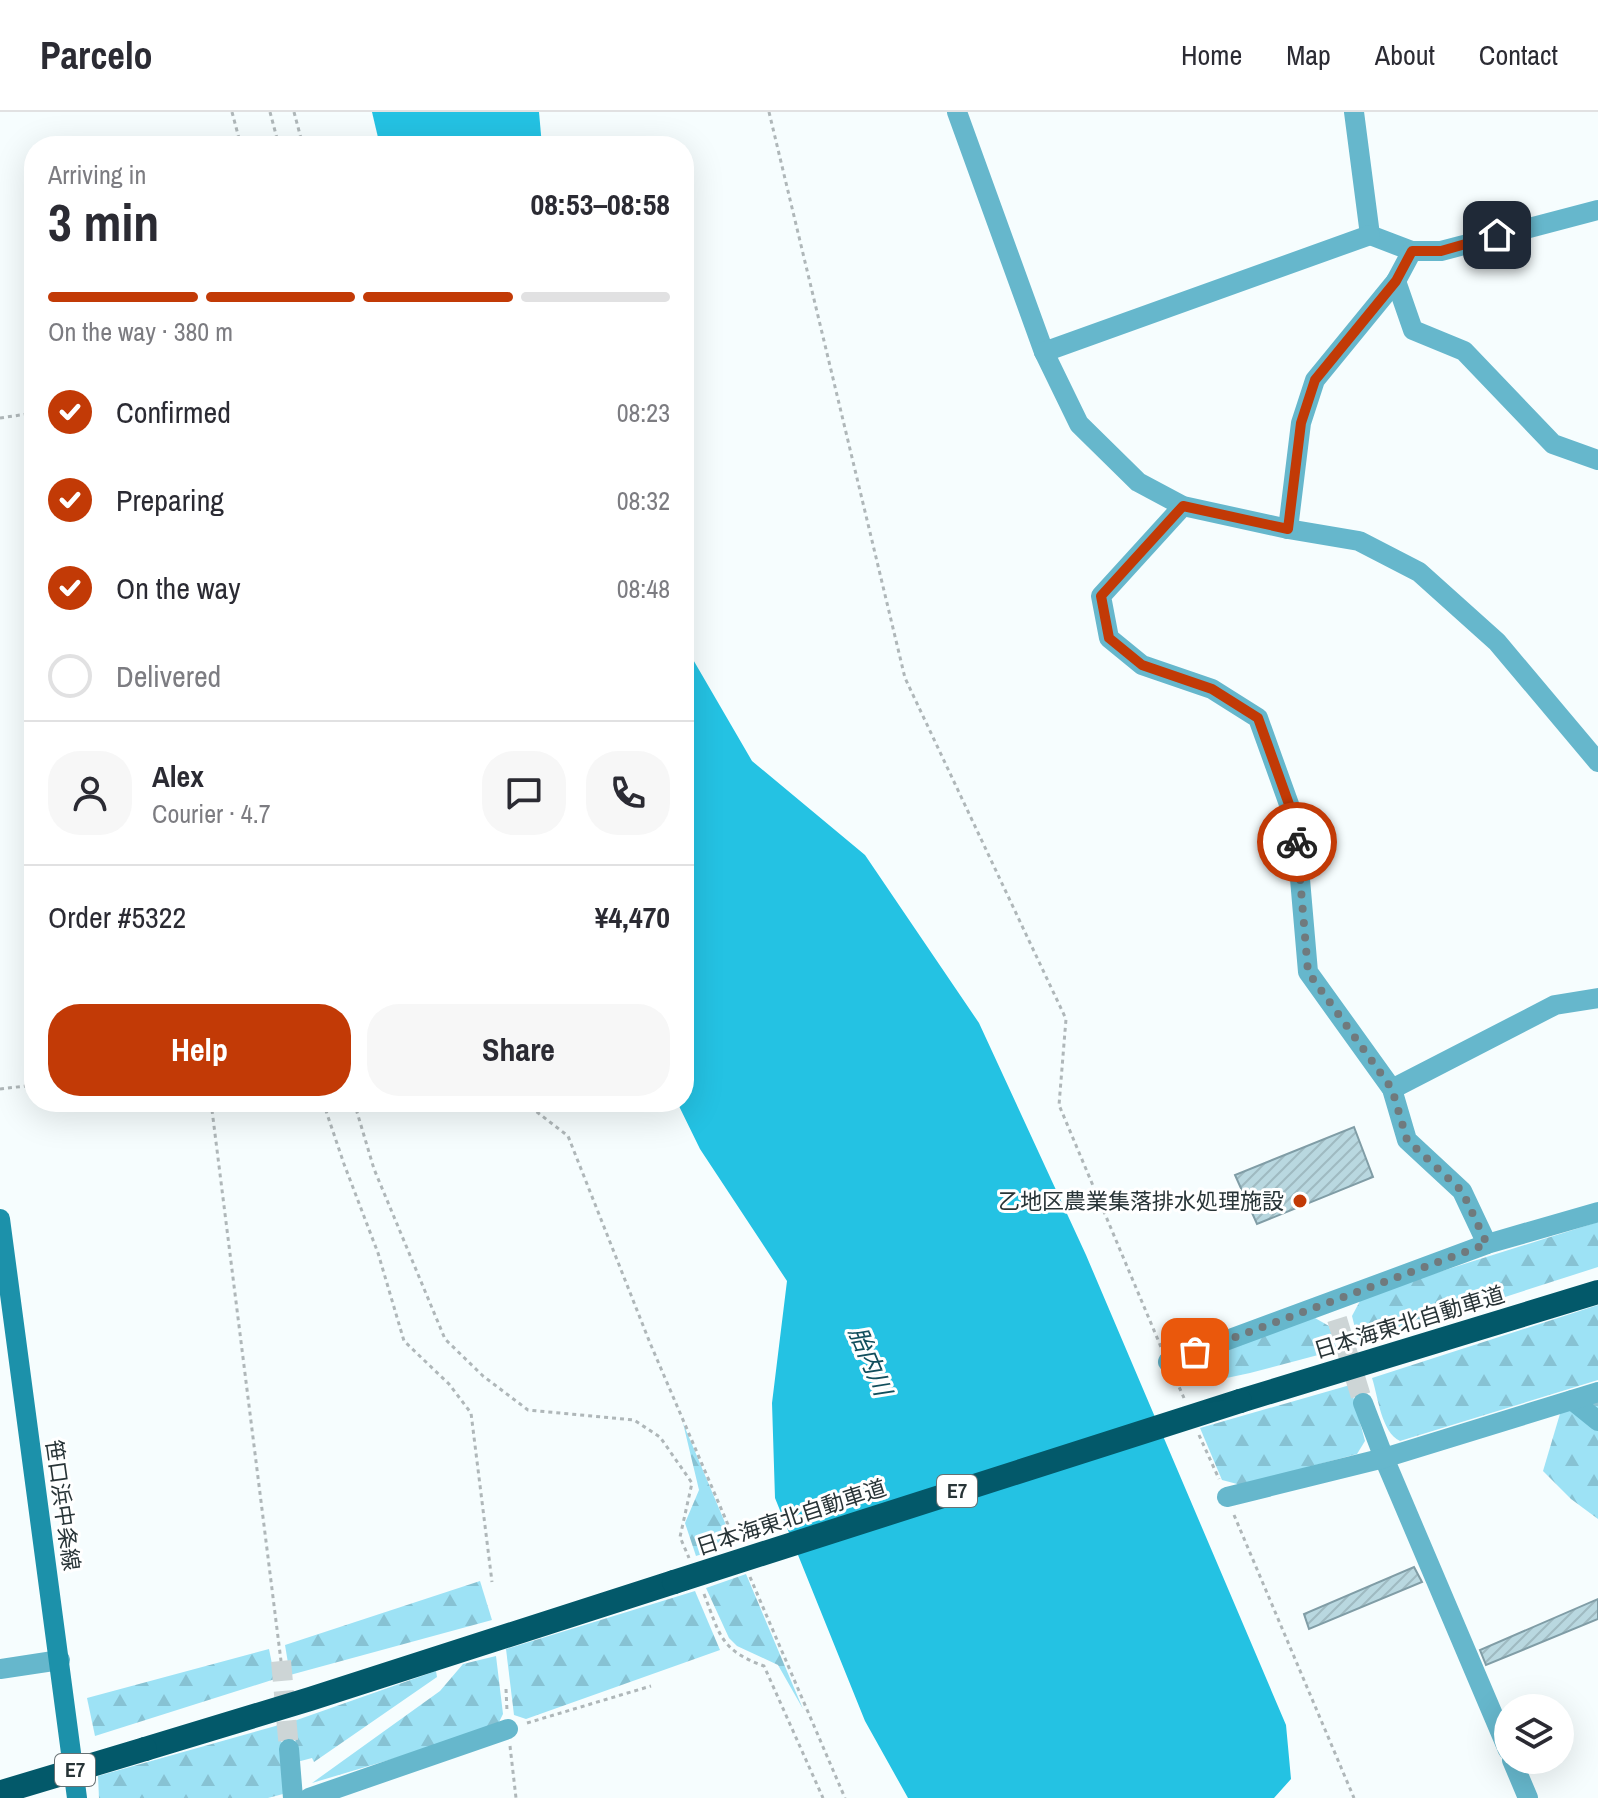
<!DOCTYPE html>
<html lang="en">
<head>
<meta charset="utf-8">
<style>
	:root { --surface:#fff; --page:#f7f7f7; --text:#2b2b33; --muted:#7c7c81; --line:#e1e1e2; --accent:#c23a06 }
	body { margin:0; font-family:"Archivo Narrow","Noto Sans JP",sans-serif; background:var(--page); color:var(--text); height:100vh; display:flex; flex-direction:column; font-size:30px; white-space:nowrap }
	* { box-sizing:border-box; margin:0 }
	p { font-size:26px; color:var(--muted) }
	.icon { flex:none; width:44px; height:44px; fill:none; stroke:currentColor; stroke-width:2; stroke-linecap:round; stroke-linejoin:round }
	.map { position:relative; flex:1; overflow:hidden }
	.panel { position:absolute; left:24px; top:24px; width:670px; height:976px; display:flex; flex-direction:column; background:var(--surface); border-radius:32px; box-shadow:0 8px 32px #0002 }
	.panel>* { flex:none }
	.buttons { position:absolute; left:1494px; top:1582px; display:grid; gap:16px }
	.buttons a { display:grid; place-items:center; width:80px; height:80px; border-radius:50%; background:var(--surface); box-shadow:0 8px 32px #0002; font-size:40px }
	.pin { position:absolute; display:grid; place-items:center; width:68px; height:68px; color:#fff; margin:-34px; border-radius:16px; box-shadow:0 4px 12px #0006 }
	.courier { position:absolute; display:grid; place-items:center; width:80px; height:80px; margin:-40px; border:6px solid #c23a06; border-radius:50%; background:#fff; color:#222; box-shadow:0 2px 10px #0007 }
	.summary em { font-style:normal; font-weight:700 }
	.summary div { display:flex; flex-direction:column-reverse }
	.summary { display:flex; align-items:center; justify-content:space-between; height:136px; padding:0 24px }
	h1 { font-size:52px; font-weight:700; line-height:60px }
	.bar { display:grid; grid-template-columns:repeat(4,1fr); gap:12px 8px; align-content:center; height:96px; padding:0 24px }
	.bar i { height:10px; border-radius:6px; background:var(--line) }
	.bar .current { background:var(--accent) }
	.bar p { grid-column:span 4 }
	.line { display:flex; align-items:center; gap:20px; padding:0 24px; border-top:2px solid var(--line) }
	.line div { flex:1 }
	.round { display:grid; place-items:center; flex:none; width:84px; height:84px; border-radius:32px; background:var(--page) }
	ol { padding:0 24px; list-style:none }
	li { display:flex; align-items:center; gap:24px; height:88px }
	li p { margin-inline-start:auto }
	li .icon { padding:8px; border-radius:50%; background:var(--accent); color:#fff; stroke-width:4 }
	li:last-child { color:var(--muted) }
	li i { width:44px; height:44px; border:4px solid var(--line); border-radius:50% }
	.primary-button { display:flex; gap:16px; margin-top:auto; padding:16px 24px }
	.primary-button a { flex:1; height:92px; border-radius:32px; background:var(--accent); color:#fff; font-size:32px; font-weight:700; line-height:92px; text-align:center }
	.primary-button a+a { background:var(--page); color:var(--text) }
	header { display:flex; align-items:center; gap:48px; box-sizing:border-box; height:112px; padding:0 40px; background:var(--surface); border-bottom:2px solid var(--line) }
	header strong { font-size:38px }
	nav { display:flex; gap:44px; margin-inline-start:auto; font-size:28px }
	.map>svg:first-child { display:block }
	.forest { fill:url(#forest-firs) }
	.water { fill:#24c2e3 }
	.building { fill:url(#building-hatch); stroke:#809da6; stroke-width:2 }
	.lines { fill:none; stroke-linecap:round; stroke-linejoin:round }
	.street-tunnel { stroke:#cdd5d6; stroke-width:20; stroke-dasharray:20 10; stroke-linecap:butt }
	.path { stroke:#afb7b9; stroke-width:3; stroke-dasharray:4 4; stroke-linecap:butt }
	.street { stroke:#66b7cc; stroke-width:20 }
	.secondary { stroke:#1c91aa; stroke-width:20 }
	.highway { stroke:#03596a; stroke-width:24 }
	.highway-bridge { stroke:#03596a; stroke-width:24 }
	.done { stroke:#707a7d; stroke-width:8; stroke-dasharray:0 14.4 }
	.route { stroke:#c23a06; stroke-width:10 }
	.poi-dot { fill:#c23a06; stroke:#fff; stroke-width:3 }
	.labels { text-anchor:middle; stroke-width:6; stroke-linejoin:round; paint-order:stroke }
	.shield { fill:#fff; stroke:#687173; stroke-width:2 }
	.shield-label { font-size:20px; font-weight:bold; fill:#283437 }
	.poi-label { font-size:22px; fill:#283437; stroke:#fff; text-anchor:end }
	.street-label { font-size:22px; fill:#283437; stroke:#fff }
	.water-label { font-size:24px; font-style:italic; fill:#114e5c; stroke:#fff }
</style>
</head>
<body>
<header>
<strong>Parcelo</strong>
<nav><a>Home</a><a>Map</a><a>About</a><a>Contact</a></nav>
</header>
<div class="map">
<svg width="1598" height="1686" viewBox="0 0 1598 1686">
	<defs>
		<pattern id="forest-firs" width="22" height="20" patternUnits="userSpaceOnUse" patternTransform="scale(2)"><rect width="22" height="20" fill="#9de2f5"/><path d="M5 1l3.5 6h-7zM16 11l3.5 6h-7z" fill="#87c2d3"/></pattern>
		<pattern id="building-hatch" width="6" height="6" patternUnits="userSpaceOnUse" patternTransform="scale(2)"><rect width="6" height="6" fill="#b9d8e0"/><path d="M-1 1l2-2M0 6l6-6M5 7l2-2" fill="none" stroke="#9fbac1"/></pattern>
	</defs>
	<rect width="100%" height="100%" fill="#f6fdfe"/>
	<g class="forest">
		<polygon points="1598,1110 1598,1155 1359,1232 1352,1204 1361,1187 1372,1181"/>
		<path d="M1598 1193V1268L1400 1329C1381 1320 1378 1284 1372 1266Z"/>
		<polygon points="1315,1206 1329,1214 1337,1238 1250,1261 1189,1274 1199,1241"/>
		<polygon points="1596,1270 1598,1270 1598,1407 1571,1387 1543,1359 1562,1295"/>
		<polygon points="1350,1273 1365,1329 1357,1342 1241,1373 1222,1368 1200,1316"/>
		<polygon points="683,1311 734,1432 696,1444 685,1411 699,1378"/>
		<polygon points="746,1462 803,1597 778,1553 737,1534 729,1526 706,1476"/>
		<polygon points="480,1469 492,1508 290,1563 285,1533"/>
		<polygon points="695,1479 720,1538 526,1607 514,1603 506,1537"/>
		<polygon points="269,1537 275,1567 95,1624 87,1586"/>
		<polygon points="496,1544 503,1602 496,1616 312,1671 440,1579 463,1552"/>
		<polygon points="436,1559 437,1565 314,1650 312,1646 297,1650 294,1609"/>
		<polygon points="279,1613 288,1676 283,1682 268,1686 99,1686 98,1664"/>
	</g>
	<g class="water">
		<polygon points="372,0 539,0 542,34 380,34"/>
		<polygon points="684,532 752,649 865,743 979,911 1086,1143 1286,1613 1291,1667 1274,1686 908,1686 865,1609 775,1386 772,1291 787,1169 700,1037 677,990 684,990"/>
	</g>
	<g class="building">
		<polygon points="1354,1015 1373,1065 1257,1112 1235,1063"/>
		<polygon points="1414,1455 1422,1470 1309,1517 1304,1502"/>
		<polygon points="1598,1487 1598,1507 1486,1553 1480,1538"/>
	</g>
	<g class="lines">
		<g class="street-tunnel">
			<polyline points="1337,1207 1363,1291"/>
			<polyline points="281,1549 289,1637"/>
		</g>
		<g class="path">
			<polyline points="232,0 241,34"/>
			<polyline points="270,0 279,34"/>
			<polyline points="294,0 303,34"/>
			<polyline points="769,0 905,566 1066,907 1059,993 1161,1235"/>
			<polyline points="0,306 34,301"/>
			<polyline points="0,977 34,973"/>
			<polyline points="211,990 281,1549"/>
			<polyline points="323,990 344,1052 378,1141 404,1229 449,1272 471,1301 492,1470"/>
			<polyline points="354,990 374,1057 445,1227 483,1264 528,1298 634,1308 660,1325 692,1371 680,1425 689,1446"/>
			<polyline points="524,990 568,1024 650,1231 735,1429"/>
			<polyline points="1176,1268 1184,1286"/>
			<polyline points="1199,1323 1219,1367"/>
			<polyline points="1234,1403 1354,1686"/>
			<polyline points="750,1465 845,1686"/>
			<path d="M704 1482C720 1523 720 1538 764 1554L823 1686"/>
			<polyline points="506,1577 507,1599"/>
			<polyline points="527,1611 651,1574"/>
			<polyline points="510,1634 516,1686"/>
		</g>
		<g class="street">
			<polyline points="957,0 1044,240 1079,312 1138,370 1183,394 1288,417 1359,429 1419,460 1497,530 1598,650"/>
			<polyline points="1354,0 1370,123 1412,139 1441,139 1598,98"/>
			<polyline points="1412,139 1396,169 1413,218 1464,239 1553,332 1598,348"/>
			<polyline points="1044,240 1370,123"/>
			<polyline points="1183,394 1101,484 1109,526 1142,553 1212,577 1258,606 1295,709 1308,860 1392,977 1407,1028 1462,1079 1487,1132"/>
			<polyline points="1288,417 1301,311 1315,268 1396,169"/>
			<polyline points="1392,977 1555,893 1598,886"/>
			<polyline points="1168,1250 1487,1132 1598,1100"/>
			<polyline points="1572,1288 1598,1309"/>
			<polyline points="1363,1291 1384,1346 1508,1638"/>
			<polyline points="1227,1385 1384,1346 1598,1280"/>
			<polyline points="0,1557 60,1548"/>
			<polyline points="289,1637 293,1686"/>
			<polyline points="1512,1648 1528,1686"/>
			<polyline points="309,1686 508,1617"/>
		</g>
		<polyline class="secondary" points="0,1107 77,1686"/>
		<g class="highway">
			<polyline points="1240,1289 1598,1180"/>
			<polyline points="145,1637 310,1587 674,1470"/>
		</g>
		<g class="highway-bridge">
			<polyline points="674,1470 1240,1289"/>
			<polyline points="5,1679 145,1637"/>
		</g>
	</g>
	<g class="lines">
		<polyline class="done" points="1195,1240 1487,1132 1462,1079 1407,1028 1392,977 1308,860 1297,730"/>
		<polyline class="route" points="1297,730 1295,709 1258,606 1212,577 1142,553 1109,526 1101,484 1183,394 1288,417 1301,311 1315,268 1396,169 1412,139 1441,139 1497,123"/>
	</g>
	<circle class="poi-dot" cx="1300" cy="1089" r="8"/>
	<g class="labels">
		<g class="shield">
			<rect x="937" y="1363" width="40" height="32" rx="6"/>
			<rect x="55" y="1642" width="40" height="32" rx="6"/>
		</g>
		<g class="shield-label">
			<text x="957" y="1386">E7</text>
			<text x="75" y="1665">E7</text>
		</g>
		<g class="poi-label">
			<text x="1284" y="1097">乙地区農業集落排水処理施設</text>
		</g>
		<g class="street-label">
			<text transform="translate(1409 1210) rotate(-17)" y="8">日本海東北自動車道</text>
			<text transform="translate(63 1393) rotate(82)" y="8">笹口浜中条線</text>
			<text transform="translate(791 1405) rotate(-18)" y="8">日本海東北自動車道</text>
		</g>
		<g class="water-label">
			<text transform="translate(870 1249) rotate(67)" y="8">胎内川</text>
		</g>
	</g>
</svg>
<div class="buttons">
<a><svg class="icon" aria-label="layers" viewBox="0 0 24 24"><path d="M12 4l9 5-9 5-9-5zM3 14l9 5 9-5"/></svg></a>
</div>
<div class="pin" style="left:1195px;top:1240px;background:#ea580c"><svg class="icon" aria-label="bag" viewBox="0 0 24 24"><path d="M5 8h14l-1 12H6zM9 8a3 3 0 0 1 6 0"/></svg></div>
<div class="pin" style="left:1497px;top:123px;background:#1f2937"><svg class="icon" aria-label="home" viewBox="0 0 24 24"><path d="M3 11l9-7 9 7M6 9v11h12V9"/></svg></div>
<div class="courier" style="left:1297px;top:730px"><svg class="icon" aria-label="bike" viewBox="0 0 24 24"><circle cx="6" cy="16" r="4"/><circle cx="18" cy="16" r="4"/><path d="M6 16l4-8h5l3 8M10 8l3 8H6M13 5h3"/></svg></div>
<section class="panel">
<div class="summary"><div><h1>3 min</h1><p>Arriving in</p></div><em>08:53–08:58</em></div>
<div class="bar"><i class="current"></i><i class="current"></i><i class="current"></i><i></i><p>On the way · 380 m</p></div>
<ol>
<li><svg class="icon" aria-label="check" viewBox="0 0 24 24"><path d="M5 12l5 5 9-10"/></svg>Confirmed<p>08:23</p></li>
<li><svg class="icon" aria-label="check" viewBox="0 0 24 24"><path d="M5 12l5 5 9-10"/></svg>Preparing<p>08:32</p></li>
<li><svg class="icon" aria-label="check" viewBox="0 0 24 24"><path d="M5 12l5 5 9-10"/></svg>On the way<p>08:48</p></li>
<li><i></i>Delivered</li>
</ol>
<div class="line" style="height:144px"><a class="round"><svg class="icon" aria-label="person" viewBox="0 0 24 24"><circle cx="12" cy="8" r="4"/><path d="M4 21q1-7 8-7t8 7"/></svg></a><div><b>Alex</b><p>Courier · 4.7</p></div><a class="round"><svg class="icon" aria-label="chat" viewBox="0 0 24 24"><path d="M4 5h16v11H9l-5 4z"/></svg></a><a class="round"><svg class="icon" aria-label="phone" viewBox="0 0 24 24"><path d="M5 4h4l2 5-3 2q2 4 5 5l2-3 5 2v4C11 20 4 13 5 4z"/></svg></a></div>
<div class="line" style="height:104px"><div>Order #5322</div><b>¥4,470</b></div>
<div class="primary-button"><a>Help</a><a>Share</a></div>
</section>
</div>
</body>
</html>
